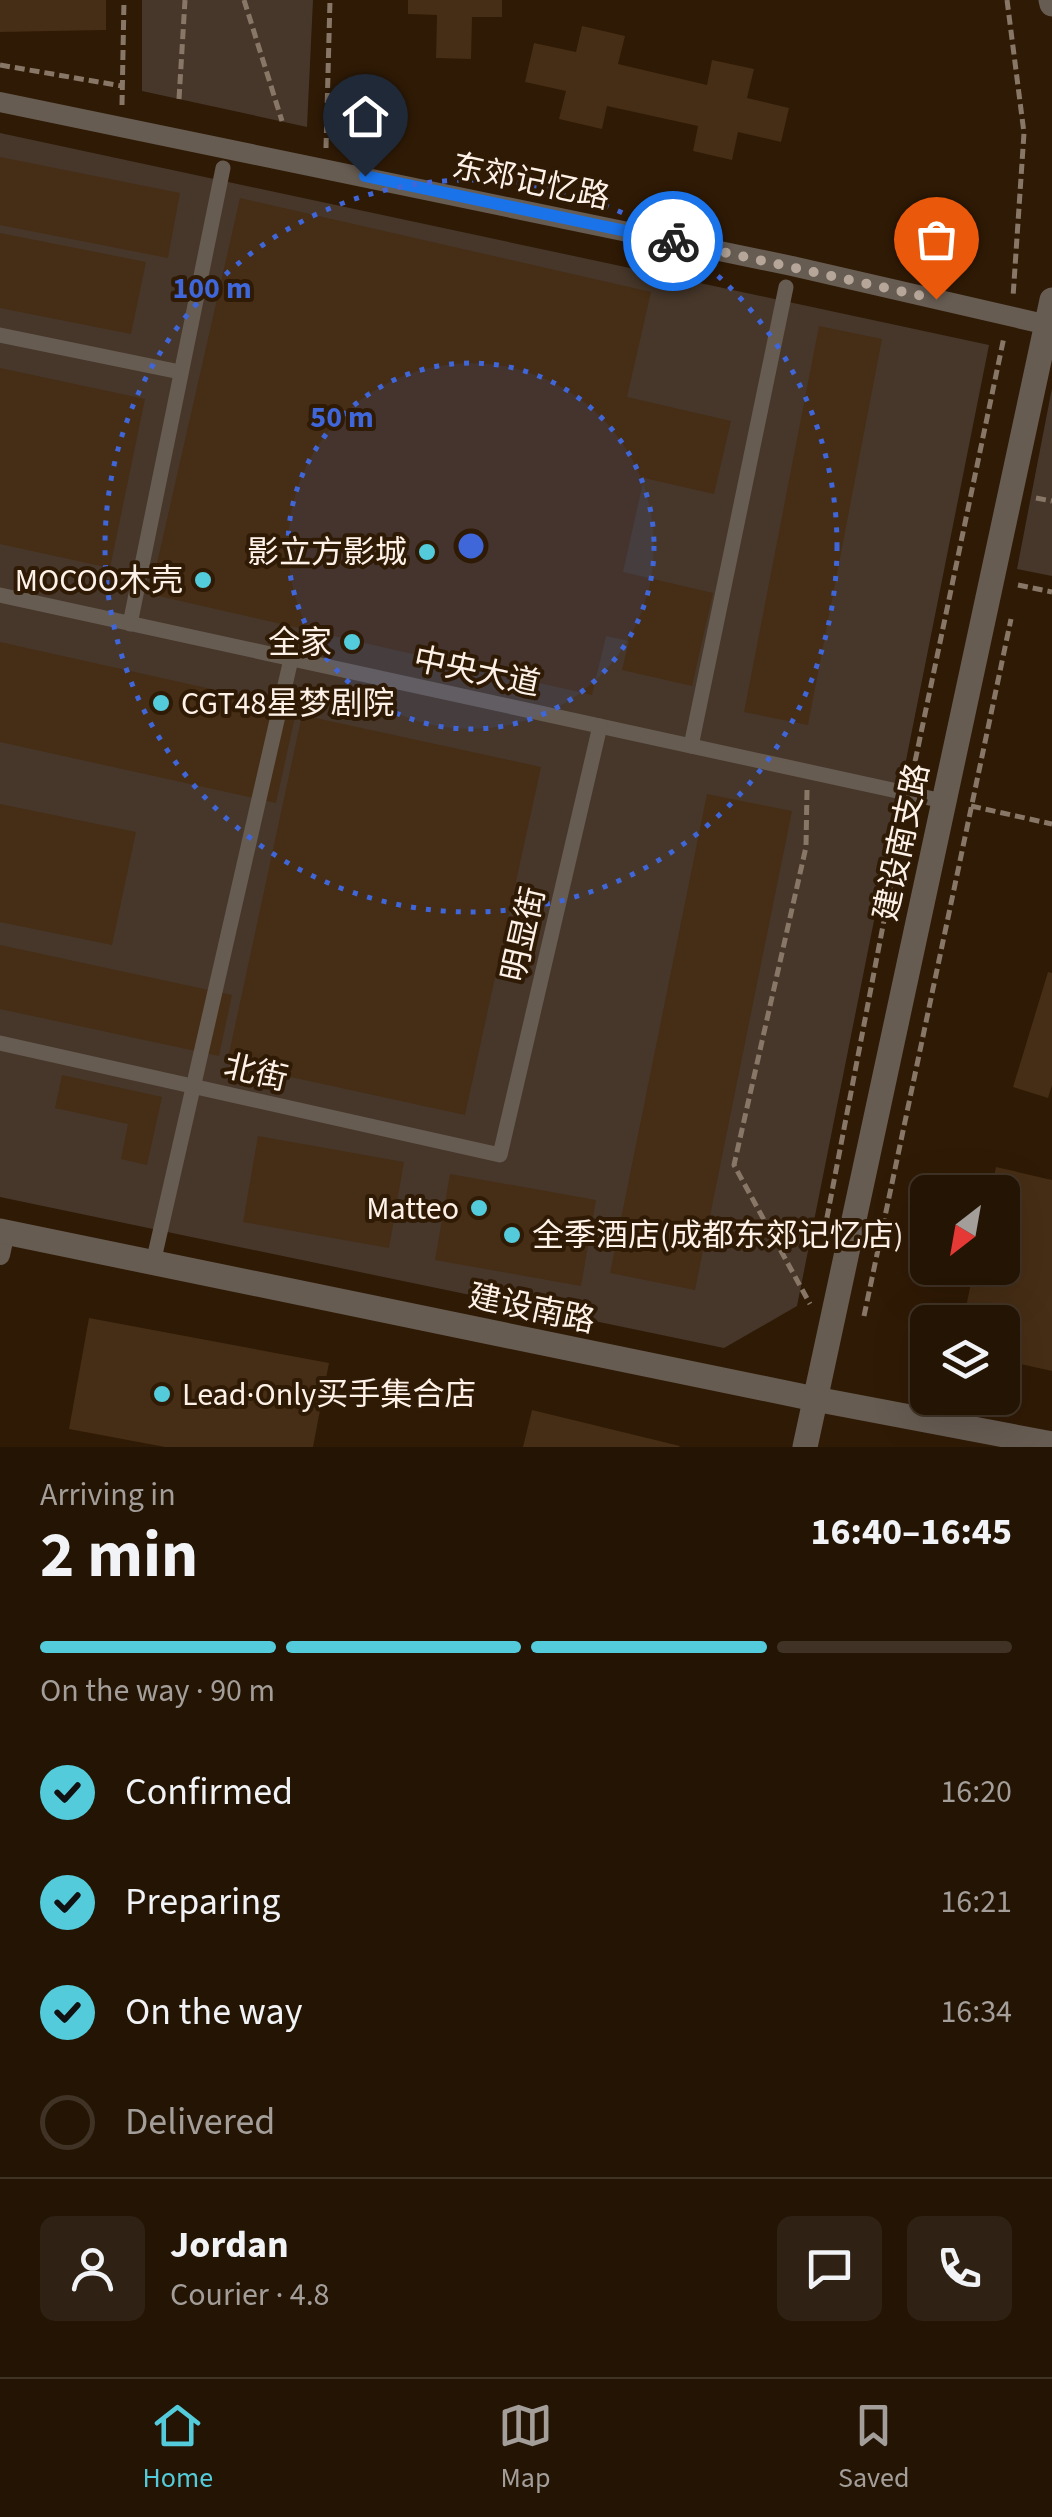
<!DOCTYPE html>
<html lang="en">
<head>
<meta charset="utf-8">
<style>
	:root { --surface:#231404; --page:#2f2113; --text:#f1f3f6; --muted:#a39e9a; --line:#403326; --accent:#53cbdb }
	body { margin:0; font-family:"Source Sans 3","Noto Sans SC",sans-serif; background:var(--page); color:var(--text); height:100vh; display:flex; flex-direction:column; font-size:38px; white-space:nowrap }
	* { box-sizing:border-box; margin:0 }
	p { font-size:32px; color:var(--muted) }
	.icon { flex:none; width:55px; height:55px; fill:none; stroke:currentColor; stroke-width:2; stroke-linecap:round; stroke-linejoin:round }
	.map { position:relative; height:1447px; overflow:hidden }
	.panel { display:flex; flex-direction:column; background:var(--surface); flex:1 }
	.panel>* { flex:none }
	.needle { width:65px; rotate:211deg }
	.controls { position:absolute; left:910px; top:1175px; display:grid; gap:20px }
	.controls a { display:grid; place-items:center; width:110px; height:110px; border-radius:15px; background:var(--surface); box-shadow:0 10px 40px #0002,0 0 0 2px var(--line); font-size:50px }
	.pin { position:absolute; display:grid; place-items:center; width:85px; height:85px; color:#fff; margin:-102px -42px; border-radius:50% 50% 50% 0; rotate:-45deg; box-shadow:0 0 10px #0007 }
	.pin .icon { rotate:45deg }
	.courier { position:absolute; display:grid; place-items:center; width:100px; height:100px; margin:-50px; border:8px solid #1a73e8; border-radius:50%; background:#fff; color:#222; box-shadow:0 2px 12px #0007 }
	.headline em { font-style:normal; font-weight:700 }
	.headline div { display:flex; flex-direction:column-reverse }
	.headline { display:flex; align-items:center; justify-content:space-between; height:170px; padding:0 40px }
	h1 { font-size:65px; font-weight:700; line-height:75px }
	.bar { display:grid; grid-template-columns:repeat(4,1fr); gap:15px 10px; align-content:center; height:120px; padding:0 40px }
	.bar i { height:12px; border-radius:8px; background:var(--line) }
	.bar .current { background:var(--accent) }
	.bar p { grid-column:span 4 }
	.line { display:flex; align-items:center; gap:25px; padding:0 40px; border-top:2px solid var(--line) }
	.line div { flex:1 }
	.round { display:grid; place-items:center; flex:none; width:105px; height:105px; border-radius:15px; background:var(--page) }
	ol { padding:0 40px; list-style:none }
	li { display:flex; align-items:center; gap:30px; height:110px }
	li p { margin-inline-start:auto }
	li .icon { padding:10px; border-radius:50%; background:var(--accent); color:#111; stroke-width:4 }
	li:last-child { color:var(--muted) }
	li i { width:55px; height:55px; border:5px solid var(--line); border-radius:50% }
	.tabs { display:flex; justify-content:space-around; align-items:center; height:140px; border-top:2px solid var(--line); background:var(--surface); font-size:28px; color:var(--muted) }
	.tabs a { display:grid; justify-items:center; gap:5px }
	.tabs .current { color:var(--accent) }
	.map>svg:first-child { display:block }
	.green { fill:#47372a }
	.building { fill:#462d15 }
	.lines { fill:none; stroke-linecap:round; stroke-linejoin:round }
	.path { stroke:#887767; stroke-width:5; stroke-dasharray:10 5; stroke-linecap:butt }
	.pedestrian { stroke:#675c52; stroke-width:15 }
	.minor { stroke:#675c52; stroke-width:20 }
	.tertiary { stroke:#675c52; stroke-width:25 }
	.done { stroke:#b6a699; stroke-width:10; stroke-dasharray:0 18 }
	.route { stroke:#1a73e8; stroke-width:12 }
	.ring { fill:none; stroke:#3f67da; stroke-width:5; stroke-dasharray:5 10 }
	.poi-dot { fill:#53cbdb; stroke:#2f1a05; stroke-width:4 }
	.labels { text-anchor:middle; stroke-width:8; stroke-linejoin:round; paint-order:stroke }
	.street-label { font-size:32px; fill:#fef2e8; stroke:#2f1a05 }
	.poi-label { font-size:32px; fill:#fef2e8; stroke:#2f1a05; text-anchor:end }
	.centre { fill:#3f67da; stroke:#2f1a05; stroke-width:5 }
	.ring-label { font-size:30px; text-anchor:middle; font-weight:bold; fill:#3f67da; stroke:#2f1a05; stroke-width:8; stroke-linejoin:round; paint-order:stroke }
</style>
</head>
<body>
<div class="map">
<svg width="1052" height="1447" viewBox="0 0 1052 1447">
	<rect width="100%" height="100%" fill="#2f1a05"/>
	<g class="green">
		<polygon points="142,0 313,0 307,127 142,91"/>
		<polygon points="0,133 989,345 797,1306 724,1348 0,1197"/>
		<polygon points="1052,388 1052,576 1017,569"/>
	</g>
	<g class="building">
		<polygon points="0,0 106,0 106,30 0,32"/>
		<polygon points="408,0 502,0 502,17 472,17 471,59 436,58 437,15 408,14"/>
		<polygon points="582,26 625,36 618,64 707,85 712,60 754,69 747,98 789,108 781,142 738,132 732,160 693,151 698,126 607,106 602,129 559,119 566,91 525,82 534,43 576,52"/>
		<polygon points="0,157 180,193 168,258 0,225"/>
		<polygon points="240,198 651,292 627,397 731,421 714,494 644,478 623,572 713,593 692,686 622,670 629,641 606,636 592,695 150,594"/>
		<polygon points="0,233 146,262 131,334 0,308"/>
		<polygon points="819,326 882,339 808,725 744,712"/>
		<polygon points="0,368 145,399 110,568 0,544"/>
		<polygon points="0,642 297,708 276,803 0,742"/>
		<polygon points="302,715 541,767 465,1115 227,1063"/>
		<polygon points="707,794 792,811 695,1290 610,1273"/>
		<polygon points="0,804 136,832 112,945 0,922"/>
		<polygon points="0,945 232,995 219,1056 0,1009"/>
		<polygon points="1048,972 1052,973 1052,1085 1048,1098 1013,1087"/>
		<polygon points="62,1075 162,1097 147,1165 121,1159 128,1124 55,1108"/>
		<polygon points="258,1136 404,1162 389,1248 243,1222"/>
		<polygon points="996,1167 1052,1180 1052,1371 1002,1360 1002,1322 963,1322 974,1268 1002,1268 1002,1192 991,1192"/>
		<polygon points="450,1174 596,1200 581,1286 435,1260"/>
		<polygon points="89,1318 329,1363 313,1447 165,1447 69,1429"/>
		<polygon points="532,1410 680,1446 679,1447 523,1447"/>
	</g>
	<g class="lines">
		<g class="path">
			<polyline points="244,0 282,121"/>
			<polyline points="1007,0 1024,133 1013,297"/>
			<polyline points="0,65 122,86"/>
			<polyline points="179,99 185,0"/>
			<polyline points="122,105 124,0"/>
			<polyline points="326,148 330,0"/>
			<polyline points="1036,498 1052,501"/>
			<polyline points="1018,585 1052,592"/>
			<polyline points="912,776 1004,337"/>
			<polyline points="807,790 806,847 734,1165 810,1304"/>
			<polyline points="971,806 1052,824"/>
			<polyline points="824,1233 905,811"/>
			<polyline points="864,1316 1011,619"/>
		</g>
		<g class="pedestrian">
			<polyline points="0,335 180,372"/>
			<polyline points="0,595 943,801"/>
			<polyline points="130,624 223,168"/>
			<polyline points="691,746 786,287"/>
			<polyline points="0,1043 500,1155 600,726"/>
			<polyline points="153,1263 291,659"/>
		</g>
		<g class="minor">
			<polyline points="0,102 792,266 1048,325"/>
			<polyline points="0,1255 5,1232"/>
		</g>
		<g class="tertiary">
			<polyline points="1051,0 1052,4"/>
			<polyline points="0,1231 815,1399 1052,1444"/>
			<polyline points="805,1447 1052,300"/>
		</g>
	</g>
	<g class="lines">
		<polyline class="done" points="673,241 936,299"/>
		<polyline class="route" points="365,176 673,241"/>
	</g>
	<circle cx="471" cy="546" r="183" fill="#3f67da" fill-opacity=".12"/>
	<g class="ring">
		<circle cx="471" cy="546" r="183"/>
		<circle cx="471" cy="546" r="366"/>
	</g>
	<g class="poi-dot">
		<circle cx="427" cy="552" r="10"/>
		<circle cx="203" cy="580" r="10"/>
		<circle cx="352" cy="642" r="10"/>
		<circle cx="161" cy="703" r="10"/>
		<circle cx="479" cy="1208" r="10"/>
		<circle cx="512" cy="1235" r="10"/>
		<circle cx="162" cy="1394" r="10"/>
	</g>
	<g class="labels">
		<g class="street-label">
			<text transform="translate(531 181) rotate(12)" y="11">东郊记忆路</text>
			<text transform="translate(477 671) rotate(12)" y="11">中央大道</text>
			<text transform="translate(901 842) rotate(-78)" y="11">建设南支路</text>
			<text transform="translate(523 934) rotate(-77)" y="11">明显街</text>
			<text transform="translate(256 1072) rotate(13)" y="11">北街</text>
			<text transform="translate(532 1308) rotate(12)" y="11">建设南路</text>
		</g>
		<g class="poi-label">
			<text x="407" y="563">影立方影城</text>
			<text x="183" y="591">MOCOO木壳</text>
			<text x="332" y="653">全家</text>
			<text x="181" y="714" text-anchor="start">CGT48星梦剧院</text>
			<text x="459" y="1219">Matteo</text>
			<text x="532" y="1246" text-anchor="start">全季酒店(成都东郊记忆店)</text>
			<text x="182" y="1405" text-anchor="start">Lead·Only买手集合店</text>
		</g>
	</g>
	<circle cx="471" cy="546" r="15" class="centre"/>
	<g class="ring-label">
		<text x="212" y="298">100 m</text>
		<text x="342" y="427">50 m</text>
	</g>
</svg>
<div class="controls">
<a><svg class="needle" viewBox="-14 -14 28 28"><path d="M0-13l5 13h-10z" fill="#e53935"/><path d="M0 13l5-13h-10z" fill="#a39e9a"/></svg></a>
<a><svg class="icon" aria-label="layers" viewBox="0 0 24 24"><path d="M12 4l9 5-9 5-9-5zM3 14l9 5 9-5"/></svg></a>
</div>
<div class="pin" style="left:936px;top:299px;background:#ea580c"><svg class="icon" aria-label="bag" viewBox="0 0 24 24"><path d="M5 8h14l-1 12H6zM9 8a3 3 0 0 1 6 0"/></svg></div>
<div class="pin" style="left:365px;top:176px;background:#1f2937"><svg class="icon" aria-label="home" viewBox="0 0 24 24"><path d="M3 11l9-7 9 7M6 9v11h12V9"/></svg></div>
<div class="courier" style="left:673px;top:241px"><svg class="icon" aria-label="bike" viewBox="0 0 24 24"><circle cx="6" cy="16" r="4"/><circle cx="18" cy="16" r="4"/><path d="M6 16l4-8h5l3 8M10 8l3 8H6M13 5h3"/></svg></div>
</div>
<section class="panel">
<div class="headline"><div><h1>2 min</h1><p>Arriving in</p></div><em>16:40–16:45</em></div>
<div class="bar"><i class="current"></i><i class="current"></i><i class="current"></i><i></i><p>On the way · 90 m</p></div>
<ol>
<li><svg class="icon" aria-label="check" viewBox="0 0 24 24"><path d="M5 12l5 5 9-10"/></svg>Confirmed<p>16:20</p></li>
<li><svg class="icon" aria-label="check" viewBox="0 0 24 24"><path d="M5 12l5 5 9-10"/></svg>Preparing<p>16:21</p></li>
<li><svg class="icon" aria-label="check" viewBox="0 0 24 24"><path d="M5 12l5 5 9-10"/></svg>On the way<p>16:34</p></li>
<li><i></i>Delivered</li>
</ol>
<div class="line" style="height:180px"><a class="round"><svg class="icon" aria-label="person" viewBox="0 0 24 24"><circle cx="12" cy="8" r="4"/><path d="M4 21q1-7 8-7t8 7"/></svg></a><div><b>Jordan</b><p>Courier · 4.8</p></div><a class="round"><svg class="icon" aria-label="chat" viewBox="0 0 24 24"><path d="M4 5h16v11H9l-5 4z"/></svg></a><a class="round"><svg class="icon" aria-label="phone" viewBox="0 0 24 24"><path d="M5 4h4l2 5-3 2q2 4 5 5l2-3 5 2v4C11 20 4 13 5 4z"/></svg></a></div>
</section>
<nav class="tabs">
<a class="current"><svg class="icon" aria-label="home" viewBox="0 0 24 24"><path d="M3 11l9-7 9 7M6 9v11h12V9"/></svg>Home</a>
<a><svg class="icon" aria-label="map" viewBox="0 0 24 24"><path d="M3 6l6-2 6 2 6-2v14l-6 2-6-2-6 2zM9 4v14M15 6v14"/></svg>Map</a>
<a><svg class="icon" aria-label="saved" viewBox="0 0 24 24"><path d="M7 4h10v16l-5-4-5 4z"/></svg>Saved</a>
</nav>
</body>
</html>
